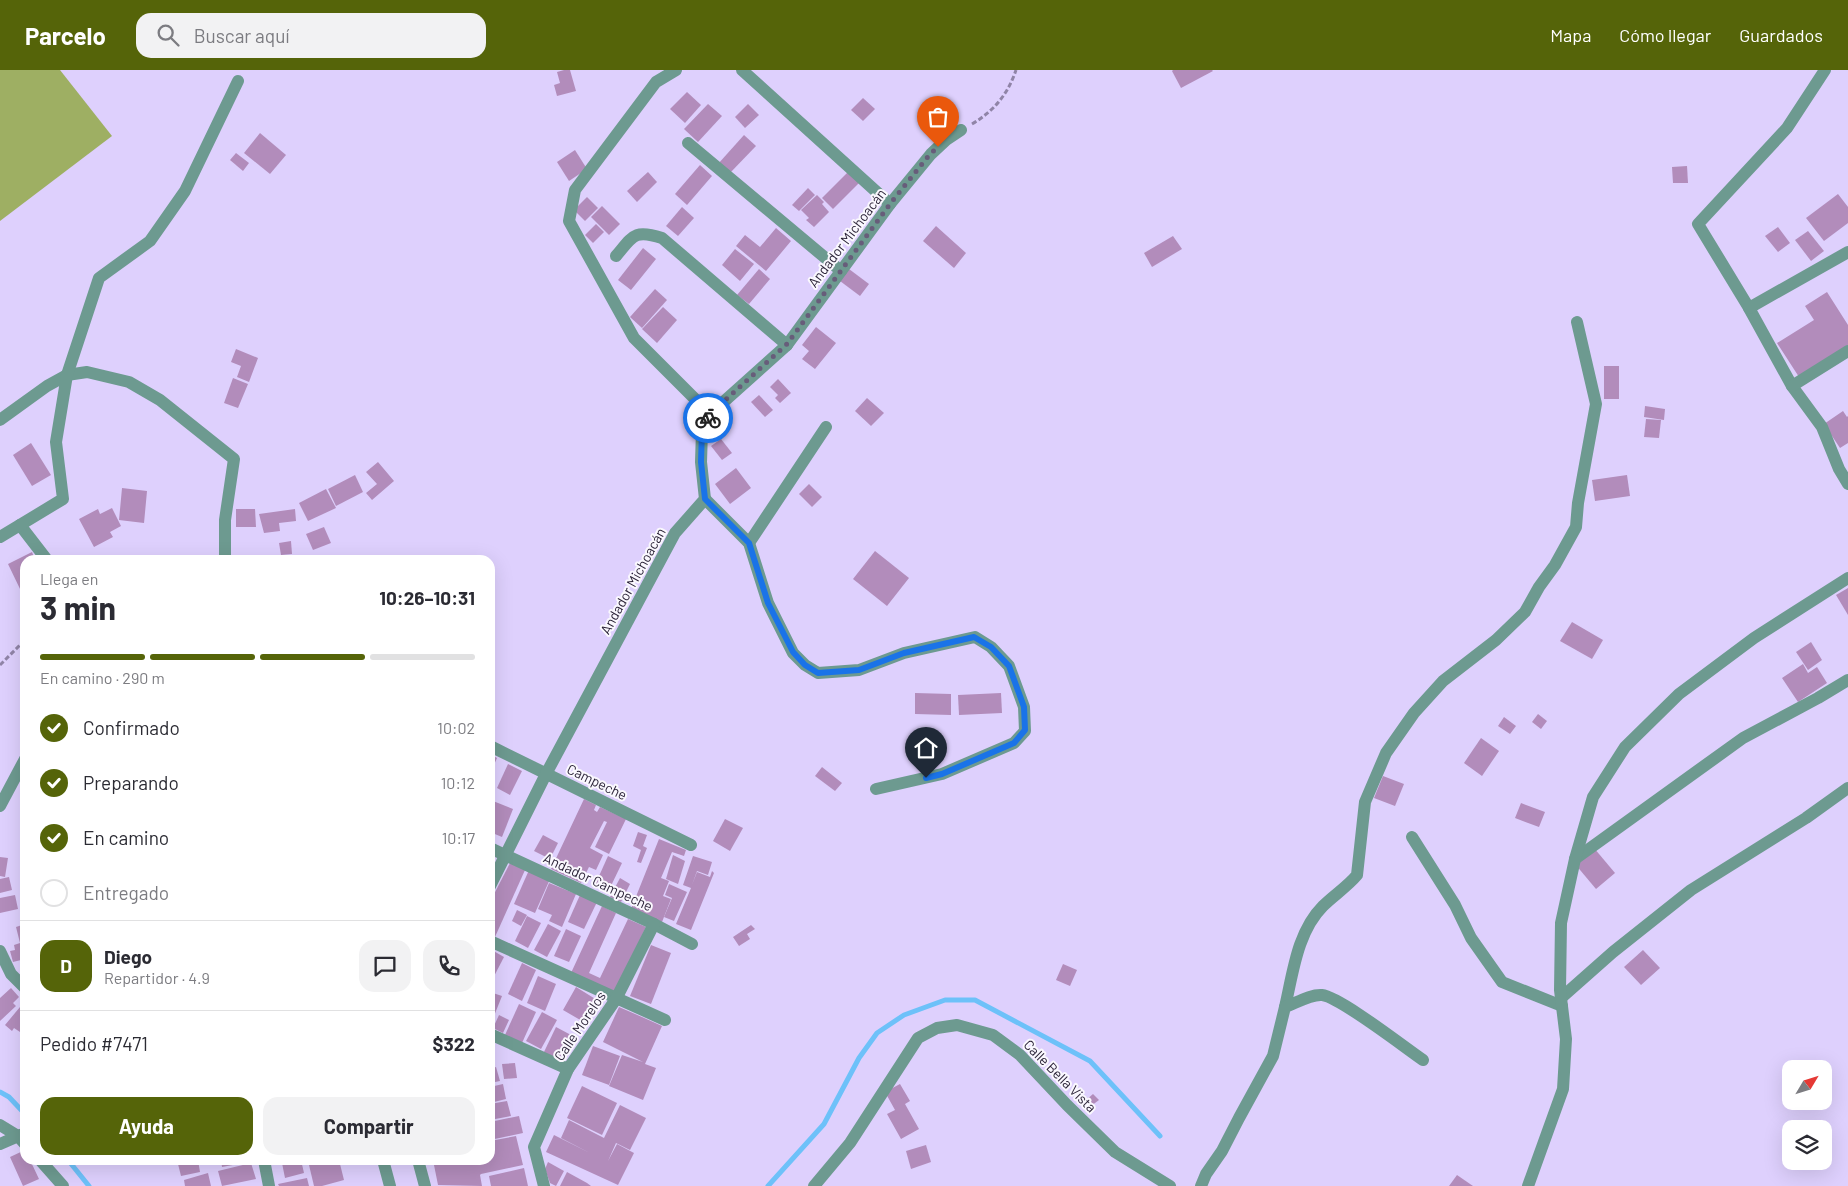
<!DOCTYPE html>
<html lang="es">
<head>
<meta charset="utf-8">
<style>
	:root { --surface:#fff; --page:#f2f2f3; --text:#2b2b33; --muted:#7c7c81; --line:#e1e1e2; --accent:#556409 }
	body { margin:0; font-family:Barlow,sans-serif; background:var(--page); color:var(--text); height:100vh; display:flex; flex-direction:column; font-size:19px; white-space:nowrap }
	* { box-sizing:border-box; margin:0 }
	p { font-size:16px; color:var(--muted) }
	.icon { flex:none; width:28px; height:28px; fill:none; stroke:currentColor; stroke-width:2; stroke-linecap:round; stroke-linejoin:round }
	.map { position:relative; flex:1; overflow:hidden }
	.panel { position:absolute; left:20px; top:485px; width:475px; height:610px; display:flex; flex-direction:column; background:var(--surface); border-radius:15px; box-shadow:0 5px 20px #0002 }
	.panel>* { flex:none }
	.needle { width:32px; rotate:52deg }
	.tools { position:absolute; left:1782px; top:990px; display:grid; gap:10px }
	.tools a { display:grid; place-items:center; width:50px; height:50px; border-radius:10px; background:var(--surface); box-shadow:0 5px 20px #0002; font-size:25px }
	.pin { position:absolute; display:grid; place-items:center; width:42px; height:42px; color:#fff; margin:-51px -21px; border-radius:50% 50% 50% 0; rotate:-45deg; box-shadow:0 0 5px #0007 }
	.pin .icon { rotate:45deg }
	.courier { position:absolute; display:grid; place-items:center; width:50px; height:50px; margin:-25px; border:4px solid #1a73e8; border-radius:50%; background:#fff; color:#222; box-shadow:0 1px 6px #0007 }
	.headline em { font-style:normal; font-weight:700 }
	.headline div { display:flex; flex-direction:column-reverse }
	.headline { display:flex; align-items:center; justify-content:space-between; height:85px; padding:0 20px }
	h1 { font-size:32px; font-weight:700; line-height:38px }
	.bar { display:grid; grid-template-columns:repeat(4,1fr); gap:8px 5px; align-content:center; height:60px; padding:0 20px }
	.bar i { height:6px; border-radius:4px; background:var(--line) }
	.bar .on { background:var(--accent) }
	.bar p { grid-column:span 4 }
	.line { display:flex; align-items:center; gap:12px; padding:0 20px; border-top:1px solid var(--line) }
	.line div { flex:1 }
	.round { display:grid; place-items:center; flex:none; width:52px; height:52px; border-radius:15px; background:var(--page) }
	ol { padding:0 20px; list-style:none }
	li { display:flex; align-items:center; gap:15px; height:55px }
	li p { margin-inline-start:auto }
	li .icon { padding:5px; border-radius:50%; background:var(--accent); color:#fff; stroke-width:4 }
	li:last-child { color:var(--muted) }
	li i { width:28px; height:28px; border:2px solid var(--line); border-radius:50% }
	.action { display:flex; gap:10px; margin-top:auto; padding:10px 20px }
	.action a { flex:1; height:58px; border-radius:15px; background:var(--accent); color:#fff; font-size:20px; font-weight:700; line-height:58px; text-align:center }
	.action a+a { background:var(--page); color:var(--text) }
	header { display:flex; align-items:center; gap:30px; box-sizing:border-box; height:70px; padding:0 25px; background:var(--accent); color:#fff }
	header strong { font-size:24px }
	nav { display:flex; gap:28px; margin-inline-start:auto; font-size:18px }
	.search { width:350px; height:45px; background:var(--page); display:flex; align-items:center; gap:12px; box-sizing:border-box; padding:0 18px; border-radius:15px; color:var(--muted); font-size:19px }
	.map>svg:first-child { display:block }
	.green { fill:#9eaf63 }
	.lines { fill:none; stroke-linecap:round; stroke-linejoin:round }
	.stream { stroke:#6dc1f9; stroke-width:5 }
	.building { fill:#b28cbb }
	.path { stroke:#9084a7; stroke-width:3; stroke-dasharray:5 2.5; stroke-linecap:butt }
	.street { stroke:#6d9a90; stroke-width:12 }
	.done { stroke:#675d7a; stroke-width:5; stroke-dasharray:0 9 }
	.route { stroke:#1a73e8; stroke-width:6 }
	.labels { text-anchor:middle; stroke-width:4; stroke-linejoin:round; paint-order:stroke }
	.street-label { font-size:14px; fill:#271f34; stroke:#faf8fe }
</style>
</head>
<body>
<header>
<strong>Parcelo</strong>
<div class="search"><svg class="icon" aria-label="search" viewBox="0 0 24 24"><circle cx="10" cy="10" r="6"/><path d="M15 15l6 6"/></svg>Buscar aquí</div>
<nav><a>Mapa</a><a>Cómo llegar</a><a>Guardados</a></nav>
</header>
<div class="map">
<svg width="1848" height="1116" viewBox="0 0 1848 1116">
	<rect width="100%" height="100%" fill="#ded0fd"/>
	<polygon class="green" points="0,0 60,0 112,66 0,151"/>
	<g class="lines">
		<g class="stream">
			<polyline points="0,1022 9,1027 25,1044"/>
			<polyline points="68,1090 89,1116"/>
			<polyline points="768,1116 824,1054 859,988 877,963 904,945 945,930 975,930 1090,991 1160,1066"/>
		</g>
	</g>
	<g class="building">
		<polygon points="564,0 570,0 576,21 557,26 554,15 560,13 557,2"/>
		<polygon points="1173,0 1212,0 1213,1 1181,18 1172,1"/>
		<polygon points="687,22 701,35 685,53 670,39"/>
		<polygon points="863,28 875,39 863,51 851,40"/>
		<polygon points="708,34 722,46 698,72 684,59"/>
		<polygon points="748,34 759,45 745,58 735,47"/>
		<polygon points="260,63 286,85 270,104 244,83"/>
		<polygon points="744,65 756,76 729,104 718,94"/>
		<polygon points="575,80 587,99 569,111 557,92"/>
		<polygon points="236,83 249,93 243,101 230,90"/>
		<polygon points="700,95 712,106 687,135 675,124"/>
		<polygon points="1687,96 1688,113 1673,113 1672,97"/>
		<polygon points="850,100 861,111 833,139 822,128"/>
		<polygon points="648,102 657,112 637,132 627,121"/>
		<polygon points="808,118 815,125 799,141 792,135"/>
		<polygon points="1838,124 1848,137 1848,153 1824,171 1806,148"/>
		<polygon points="817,125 824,132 822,134 829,142 814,157 806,150 809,148 801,140"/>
		<polygon points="587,127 598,138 585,151 574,140"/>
		<polygon points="602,136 620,154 609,165 591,147"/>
		<polygon points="682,137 694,148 678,166 666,156"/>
		<polygon points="596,154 604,162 593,173 585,165"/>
		<polygon points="936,156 966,183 954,198 923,171"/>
		<polygon points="1778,157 1790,173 1778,182 1765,166"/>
		<polygon points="776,158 791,171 766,201 736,176 745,165 760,177"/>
		<polygon points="1808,161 1824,181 1811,191 1795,170"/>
		<polygon points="1173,166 1182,179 1152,197 1144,183"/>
		<polygon points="643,178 656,189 631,220 618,210"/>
		<polygon points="735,179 754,194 740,211 722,195"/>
		<polygon points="759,199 770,209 749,234 737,225"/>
		<polygon points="849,199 869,214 860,226 840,211"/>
		<polygon points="655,219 667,230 642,258 630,247"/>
		<polygon points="1827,222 1848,255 1848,275 1799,307 1777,273 1814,250 1805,236"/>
		<polygon points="663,237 677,250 657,273 642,259"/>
		<polygon points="816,257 836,273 815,299 802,289 809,281 802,275"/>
		<polygon points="236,279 258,288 249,312 237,307 241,296 231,292"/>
		<rect x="1604" y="296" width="15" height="33"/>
		<polygon points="233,308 248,314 238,338 224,333"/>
		<polygon points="778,309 791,323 780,333 775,328 778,325 770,317"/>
		<polygon points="759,325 773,340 765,347 751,332"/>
		<polygon points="867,328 884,343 871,356 855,341"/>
		<polygon points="1645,336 1665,339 1664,350 1644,347"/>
		<polygon points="1843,341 1847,347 1848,346 1848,373 1840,378 1824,354"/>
		<polygon points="1646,349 1661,350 1659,368 1644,367"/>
		<polygon points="721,369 732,383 722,390 711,376"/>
		<polygon points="31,373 51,405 32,416 13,385"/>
		<polygon points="378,392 394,411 372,430 366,423 377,414 366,402"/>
		<polygon points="736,398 751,418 730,434 715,414"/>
		<polygon points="355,405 363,422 336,436 328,419"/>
		<polygon points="1627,405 1630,426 1595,431 1592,410"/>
		<polygon points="809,414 822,427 812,437 799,424"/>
		<polygon points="122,418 147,421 144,453 119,450"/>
		<polygon points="326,419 336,438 308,451 299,433"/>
		<polygon points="112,438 121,456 110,462 113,467 94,477 79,449 98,439 100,444"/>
		<polygon points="236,439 255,439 256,457 236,457"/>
		<polygon points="295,439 296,451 279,453 280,461 264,463 259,444"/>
		<polygon points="324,457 331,473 313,480 306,464"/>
		<polygon points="291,471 292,484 281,485 279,473"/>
		<polygon points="875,481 909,508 887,536 853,509"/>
		<polygon points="32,482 35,490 25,490 25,519 21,521 8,494"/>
		<polygon points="1848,518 1848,545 1836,525"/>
		<polygon points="1572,552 1603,570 1592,589 1560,571"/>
		<polygon points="1811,572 1822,590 1808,600 1796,582"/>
		<polygon points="1803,594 1808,603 1817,597 1827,613 1798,632 1782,608"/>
		<polygon points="915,623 951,624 951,645 915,644"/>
		<polygon points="1001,623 1002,643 959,645 958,625"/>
		<polygon points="1538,644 1547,651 1541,659 1532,652"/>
		<polygon points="1504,647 1516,656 1510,664 1498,656"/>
		<polygon points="1481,668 1499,681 1482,706 1464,693"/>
		<polygon points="490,684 497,688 490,704"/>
		<polygon points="508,694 522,701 510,725 497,718"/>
		<polygon points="822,697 842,713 835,721 815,706"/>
		<polygon points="1383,706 1404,714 1395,736 1374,728"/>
		<polygon points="584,729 596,735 594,740 597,742 600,737 626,749 609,784 595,777 607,752 604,751 590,778 603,785 596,800 589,797 581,813 551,799"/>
		<polygon points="493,731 513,739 502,767 490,762 490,738"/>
		<polygon points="1521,733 1545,742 1539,757 1515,748"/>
		<polygon points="725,749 743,758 730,781 713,771"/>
		<polygon points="638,762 647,765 643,776 647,778 641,793 637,792 641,780 633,776"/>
		<polygon points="543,765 558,773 550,789 534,781"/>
		<polygon points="659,769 686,780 684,786 672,782 661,808 669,811 663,826 671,829 662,852 631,839"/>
		<polygon points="1594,778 1615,803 1596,819 1575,794"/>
		<polygon points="673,785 685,791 678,814 666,809"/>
		<polygon points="608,786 622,793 608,822 595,815"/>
		<polygon points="693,786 712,792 708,805 697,801 692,815 697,802 710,807 712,801 714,803 691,860 676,854 691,818 683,815"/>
		<polygon points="0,787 8,788 5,807 0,806"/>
		<polygon points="510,793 525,800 495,867 490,865 490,832"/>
		<polygon points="529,800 550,809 535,843 514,834"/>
		<polygon points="9,807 12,820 0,823 0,809"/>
		<polygon points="620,808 630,814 621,832 610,827"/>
		<polygon points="549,813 576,824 562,857 549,851 552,845 538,839"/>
		<polygon points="669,814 687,822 674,851 664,847 672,828 665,825"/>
		<polygon points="15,825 18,839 0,843 0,828"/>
		<polygon points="580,825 597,832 584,859 568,852"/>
		<polygon points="602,836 616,843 589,903 600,908 628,849 646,857 615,923 571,903"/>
		<polygon points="517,840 527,845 521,856 512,851"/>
		<polygon points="527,846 541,853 528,878 515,871"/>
		<polygon points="25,854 25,889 13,892 10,881 15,880 14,875 20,873 16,857"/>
		<polygon points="548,854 561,861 547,887 534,880"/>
		<polygon points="751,855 755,859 747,864 750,869 739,876 733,867"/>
		<polygon points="566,859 581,866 569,892 554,886"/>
		<polygon points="651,875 671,883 651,934 630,926"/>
		<polygon points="490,879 504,887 490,914"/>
		<polygon points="1643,880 1660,898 1641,915 1624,897"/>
		<polygon points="522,893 536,900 522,931 508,924"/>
		<polygon points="1063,894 1077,900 1070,916 1056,910"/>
		<polygon points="538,906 556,914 545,941 527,933"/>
		<polygon points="576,917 597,930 590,943 587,943 582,951 563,940"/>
		<polygon points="11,918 19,927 13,933 16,936 0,951 0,928"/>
		<polygon points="490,922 502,926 490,956"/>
		<polygon points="519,934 536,942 522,973 505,965"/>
		<polygon points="20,937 25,941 25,956 20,962 14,958 12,961 5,955"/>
		<polygon points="619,937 642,947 630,973 642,947 662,956 645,994 656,998 643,1030 609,1016 622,985 643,992 603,972"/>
		<polygon points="542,942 557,950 541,979 526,971"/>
		<polygon points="499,945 509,950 503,963 493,958"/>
		<polygon points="556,957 571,965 558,992 543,984"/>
		<polygon points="593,976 620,986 609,1015 582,1005"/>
		<polygon points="515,993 517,1008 504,1009 502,994"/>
		<polygon points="496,997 500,1011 490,1013 490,999"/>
		<polygon points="503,1014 506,1029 490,1033 490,1017"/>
		<polygon points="900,1014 910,1031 905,1034 919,1059 901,1069 887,1044 895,1040 885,1022"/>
		<polygon points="582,1016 617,1033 602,1065 567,1048"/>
		<polygon points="1093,1024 1099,1030 1091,1036 1086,1030"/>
		<polygon points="507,1031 511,1046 490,1050 490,1034"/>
		<polygon points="620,1035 646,1048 630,1080 616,1073 608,1091 617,1074 634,1083 618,1115 546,1082 554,1065 590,1083 561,1068 569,1050 604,1068"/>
		<polygon points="519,1046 523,1063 490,1070 490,1052"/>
		<polygon points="516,1066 523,1095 481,1104 480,1105 482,1116 438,1115 433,1090 490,1090 490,1071"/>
		<polygon points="926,1075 931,1092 911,1099 906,1081"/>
		<polygon points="25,1080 25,1090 30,1090 39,1109 23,1116 10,1087"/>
		<polygon points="177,1090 198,1090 200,1102 181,1106"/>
		<polygon points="221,1090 248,1090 249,1092 222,1097"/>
		<polygon points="297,1090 301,1090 304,1103 285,1108 282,1093"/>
		<polygon points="330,1090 339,1090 344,1110 322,1116 314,1116 309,1095"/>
		<polygon points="548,1092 564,1101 556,1116 550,1113 545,1099"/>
		<polygon points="251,1093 256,1109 222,1116 218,1101"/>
		<polygon points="524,1098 528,1116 491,1116 489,1106"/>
		<polygon points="567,1102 587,1113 591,1116 560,1116"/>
		<polygon points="208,1103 211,1116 185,1116 184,1110"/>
		<polygon points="1457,1105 1473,1116 1449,1116"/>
		<polygon points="307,1108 309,1116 279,1116 278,1114"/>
	</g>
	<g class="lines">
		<g class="path">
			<path d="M972 54C994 41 1008 24 1016 0"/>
			<polyline points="0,595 25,570"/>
		</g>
		<g class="street">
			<polyline points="676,0 656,12 575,120 569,151 634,268 710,344"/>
			<polyline points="742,0 890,134"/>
			<polyline points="1825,0 1787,58 1698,154 1749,238 1792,316 1822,357 1839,399 1848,414"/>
			<polyline points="688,73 841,201"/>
			<path d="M616 186C633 166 634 159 662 168L787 275"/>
			<polyline points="1749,238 1848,182"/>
			<polyline points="1792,316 1848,281"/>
			<polyline points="0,350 47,316 67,305 87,302 129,312 160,330 234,389 225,450 225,490"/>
			<polyline points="705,429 749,473 768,533 793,583 805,595 818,603 859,600 904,583 975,567 991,577 1009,596 1024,637 1025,661 1014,673 942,704 876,719"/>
			<polyline points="20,455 47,490"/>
			<polyline points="0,467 63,429 56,372 67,305 99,208 150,171 185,121 238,11"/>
			<polyline points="749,473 826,357"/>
			<polyline points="490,676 691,775"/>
			<polyline points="0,736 25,689"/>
			<polyline points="1412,767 1455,835 1471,868 1502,912 1562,936"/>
			<polyline points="490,778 654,854 692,874"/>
			<polyline points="1575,789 1743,668 1818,628 1848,610"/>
			<polyline points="490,816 546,704 675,463 705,429 701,392 702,361 710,344 787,275 890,134 931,84 946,70 961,60"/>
			<polyline points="490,871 665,950"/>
			<polyline points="0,881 11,904 25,918"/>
			<polyline points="1561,928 1613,882 1691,820 1806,748 1848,718"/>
			<path d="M1285 937C1293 903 1297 862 1323 836 1334 825 1347 817 1357 805L1365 732 1386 683 1414 643 1443 611 1496 570 1525 542 1539 517 1555 495 1576 457 1578 433 1596 334 1577 252"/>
			<polyline points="490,964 568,999"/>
			<polyline points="0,1055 18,1066 25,1074"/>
			<polyline points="0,1074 23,1064"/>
			<polyline points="40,1090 63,1116"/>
			<polyline points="264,1090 269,1116"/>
			<polyline points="383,1090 390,1116"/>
			<polyline points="418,1090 425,1116"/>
			<polyline points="544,1116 534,1077 568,999 616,929 654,854"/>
			<polyline points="814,1116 850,1073 918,968 937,958 957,955 993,965 1020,985 1067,1035 1115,1082 1170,1116"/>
			<path d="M1201 1116 1206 1104 1222 1081 1239 1048 1273 986 1285 937C1296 933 1311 924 1322 925 1340 927 1404 977 1423 990"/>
			<polyline points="1528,1116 1563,1019 1566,969 1560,920 1561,853 1575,789 1593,727 1625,677 1679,624 1754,568 1848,508"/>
		</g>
	</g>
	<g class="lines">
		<polyline class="done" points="708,348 710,344 787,274 890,134 930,84 938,77"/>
		<polyline class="route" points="708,348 702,361 701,392 705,429 749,473 768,533 793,582 805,595 818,603 859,600 904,583 974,567 991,577 1009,596 1024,637 1025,660 1014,673 942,704 926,708"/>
	</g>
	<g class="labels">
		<g class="street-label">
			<text transform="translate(847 168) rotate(-53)" y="5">Andador Michoacán</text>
			<text transform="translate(633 511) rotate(-61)" y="5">Andador Michoacán</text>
			<text transform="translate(597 712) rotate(26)" y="5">Campeche</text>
			<text transform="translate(598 812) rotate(25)" y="5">Andador Campeche</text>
			<text transform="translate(580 956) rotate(-56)" y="5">Calle Morelos</text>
			<text transform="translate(1060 1006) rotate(45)" y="5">Calle Bella Vista</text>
		</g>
	</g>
</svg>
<div class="tools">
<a><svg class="needle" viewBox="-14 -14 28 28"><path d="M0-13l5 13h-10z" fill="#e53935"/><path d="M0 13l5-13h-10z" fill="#7c7c81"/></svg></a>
<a><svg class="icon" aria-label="layers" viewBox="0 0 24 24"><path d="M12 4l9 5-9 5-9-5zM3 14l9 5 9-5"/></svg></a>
</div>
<div class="pin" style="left:938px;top:77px;background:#ea580c"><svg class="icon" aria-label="bag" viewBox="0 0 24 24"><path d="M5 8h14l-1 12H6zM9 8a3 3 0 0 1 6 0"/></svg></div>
<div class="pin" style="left:926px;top:708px;background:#1f2937"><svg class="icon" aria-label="home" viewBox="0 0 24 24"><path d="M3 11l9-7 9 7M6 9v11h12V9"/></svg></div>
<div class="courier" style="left:708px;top:348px"><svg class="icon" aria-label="bike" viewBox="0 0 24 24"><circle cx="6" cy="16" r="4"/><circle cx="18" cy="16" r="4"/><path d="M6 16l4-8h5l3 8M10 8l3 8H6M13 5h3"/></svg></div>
<section class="panel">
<div class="headline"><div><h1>3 min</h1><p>Llega en</p></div><em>10:26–10:31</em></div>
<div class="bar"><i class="on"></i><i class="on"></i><i class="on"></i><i></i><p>En camino · 290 m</p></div>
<ol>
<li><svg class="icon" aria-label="check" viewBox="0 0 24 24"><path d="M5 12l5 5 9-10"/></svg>Confirmado<p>10:02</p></li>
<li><svg class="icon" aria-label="check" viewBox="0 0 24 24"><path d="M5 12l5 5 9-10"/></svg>Preparando<p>10:12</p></li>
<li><svg class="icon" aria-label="check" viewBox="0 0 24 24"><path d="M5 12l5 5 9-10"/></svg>En camino<p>10:17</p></li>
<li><i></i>Entregado</li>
</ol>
<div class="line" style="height:90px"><b class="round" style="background:var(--accent);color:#fff">D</b><div><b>Diego</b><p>Repartidor · 4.9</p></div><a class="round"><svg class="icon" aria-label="chat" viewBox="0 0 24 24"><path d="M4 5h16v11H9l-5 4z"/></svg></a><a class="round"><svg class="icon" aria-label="phone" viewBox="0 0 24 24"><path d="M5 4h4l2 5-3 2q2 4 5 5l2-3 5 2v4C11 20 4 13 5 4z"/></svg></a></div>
<div class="line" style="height:65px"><div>Pedido #7471</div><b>$322</b></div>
<div class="action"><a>Ayuda</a><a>Compartir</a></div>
</section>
</div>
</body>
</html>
